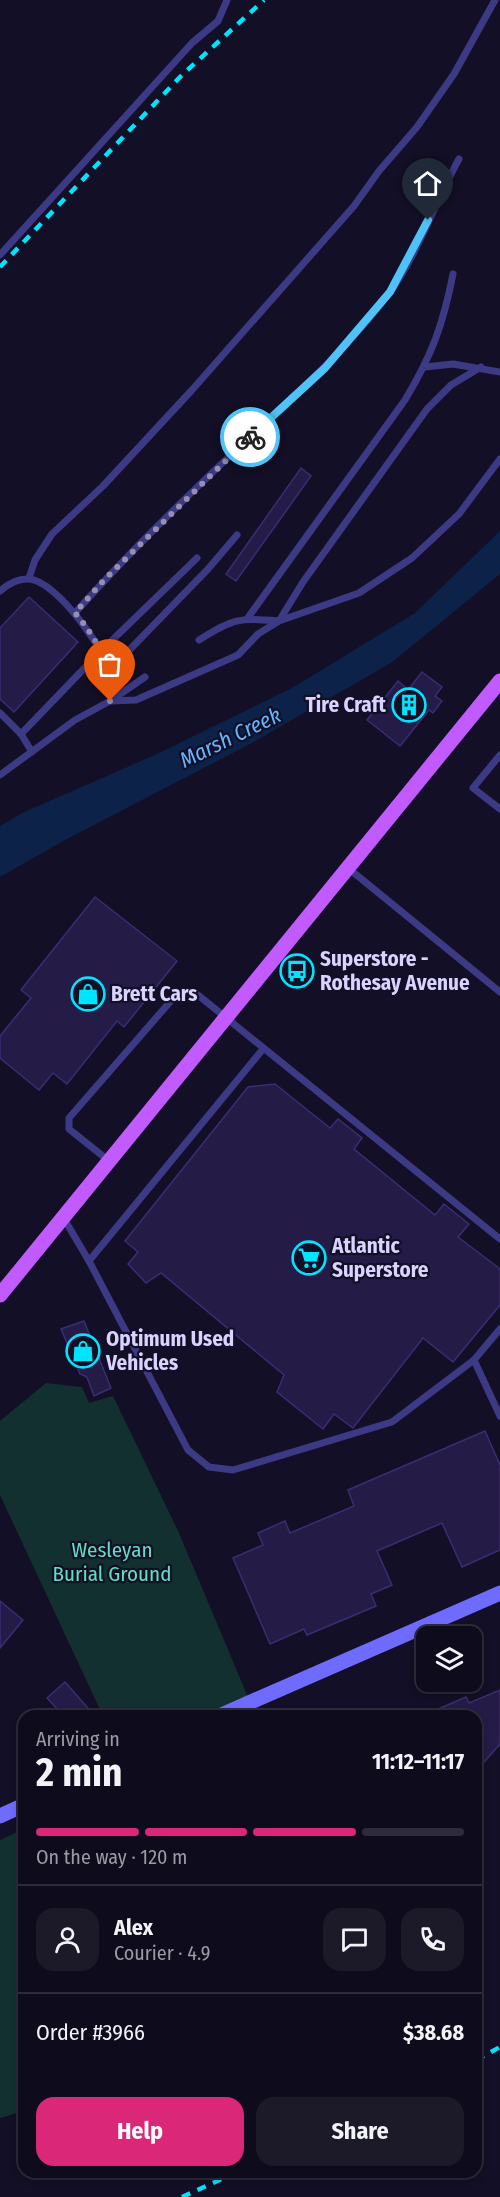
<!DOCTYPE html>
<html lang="en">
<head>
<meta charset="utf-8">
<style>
	:root { --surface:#0e0b1c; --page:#1c1929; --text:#f1f3f6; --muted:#9b9ba3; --line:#2e2b3b; --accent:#db2777 }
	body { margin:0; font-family:"Fira Sans Condensed",sans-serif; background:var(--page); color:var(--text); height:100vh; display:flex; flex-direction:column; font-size:22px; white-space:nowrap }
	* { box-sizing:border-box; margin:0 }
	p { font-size:20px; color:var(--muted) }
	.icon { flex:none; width:33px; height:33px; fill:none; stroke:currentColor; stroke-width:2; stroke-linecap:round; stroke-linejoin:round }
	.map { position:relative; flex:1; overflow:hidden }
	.panel { position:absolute; left:18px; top:1710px; width:464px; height:468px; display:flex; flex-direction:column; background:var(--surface); border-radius:18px; box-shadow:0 3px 9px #0003,0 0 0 2px var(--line) }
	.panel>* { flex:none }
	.buttons { position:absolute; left:416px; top:1626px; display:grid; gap:12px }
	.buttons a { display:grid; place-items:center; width:66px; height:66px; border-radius:12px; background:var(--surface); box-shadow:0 3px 9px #0003,0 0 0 2px var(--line); font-size:30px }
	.pin { position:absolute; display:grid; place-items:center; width:51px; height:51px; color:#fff; margin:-62px -26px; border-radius:50% 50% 50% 0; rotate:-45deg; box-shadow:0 0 6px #0007 }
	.pin .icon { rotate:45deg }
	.courier { position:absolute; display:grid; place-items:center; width:60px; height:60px; margin:-30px; border:4px solid #4fc3f7; border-radius:50%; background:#fff; color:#222; box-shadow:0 2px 8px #0007 }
	.head em { font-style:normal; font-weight:700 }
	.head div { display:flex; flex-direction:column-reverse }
	.head { display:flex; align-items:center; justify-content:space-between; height:102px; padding:0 18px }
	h1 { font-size:39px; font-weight:700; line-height:45px }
	.bar { display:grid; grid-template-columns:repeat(4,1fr); gap:9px 6px; align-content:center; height:72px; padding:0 18px }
	.bar i { height:8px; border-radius:4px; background:var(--line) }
	.bar .selected { background:var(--accent) }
	.bar p { grid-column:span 4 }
	.line { display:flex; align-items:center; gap:15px; padding:0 18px; border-top:2px solid var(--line) }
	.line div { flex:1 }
	.round { display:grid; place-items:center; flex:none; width:63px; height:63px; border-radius:18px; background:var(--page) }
	.action { display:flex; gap:12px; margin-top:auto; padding:12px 18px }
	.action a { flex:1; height:69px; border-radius:18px; background:var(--accent); color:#fff; font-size:24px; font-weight:700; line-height:69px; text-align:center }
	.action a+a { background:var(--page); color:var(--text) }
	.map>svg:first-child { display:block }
	.green { fill:#12302f }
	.water { fill:#0c2248 }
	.building { fill:#241b47; stroke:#3b2d73; stroke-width:1.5 }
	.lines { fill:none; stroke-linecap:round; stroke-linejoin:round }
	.service { stroke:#3d3a85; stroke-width:7 }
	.secondary { stroke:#6f6bff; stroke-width:15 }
	.primary { stroke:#c25bff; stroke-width:15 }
	.rail { stroke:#00e5ff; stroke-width:4.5; stroke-dasharray:9 8; stroke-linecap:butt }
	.done { stroke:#948fb3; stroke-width:6; stroke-dasharray:0 10.8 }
	.route { stroke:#4fc3f7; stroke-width:8 }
	.labels { text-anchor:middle; stroke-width:4.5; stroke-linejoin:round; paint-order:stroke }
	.poi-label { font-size:21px; font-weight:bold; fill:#d9d4ff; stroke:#130f26; text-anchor:start }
	.park-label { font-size:21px; fill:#5fe0c0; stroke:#130f26 }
	.water-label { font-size:22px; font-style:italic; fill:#62b6ff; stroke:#130f26 }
</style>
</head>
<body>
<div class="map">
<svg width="500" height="2197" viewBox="0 0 500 2197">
	<rect width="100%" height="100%" fill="#130f26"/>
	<g class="green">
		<polygon points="46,1383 82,1387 89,1403 113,1396 179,1533 250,1702 219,1716 103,1716 0,1495 0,1421"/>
		<polygon points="24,1829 24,2111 0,2118 0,1840"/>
	</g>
	<polygon class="water" points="500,531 500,574 391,663 252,743 65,840 0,877 0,826 22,813 157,754 292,688 415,613"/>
	<g class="building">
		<polygon points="301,468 311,476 236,581 226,574"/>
		<polygon points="29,597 78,642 14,712 0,699 0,628"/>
		<polygon points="422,672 442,687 435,696 442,701 433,713 429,710 400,746 367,720 398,681 408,690"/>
		<polygon points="95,897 177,961 124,1027 117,1021 67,1084 53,1073 39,1090 0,1058 0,1036 31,998 21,990"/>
		<polygon points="275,1084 330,1128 338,1119 362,1138 354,1149 435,1215 444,1204 469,1224 458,1237 500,1269 500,1305 453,1362 423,1338 353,1428 334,1414 323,1429 277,1392 284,1375 161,1273 146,1283 128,1264 138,1252 125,1241 248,1087"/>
		<polygon points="84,1321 111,1388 94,1396 87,1377 80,1374 61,1329"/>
		<polygon points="485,1431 500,1465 500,1550 462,1567 442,1523 377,1551 392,1585 371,1594 376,1606 307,1635 304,1629 270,1644 233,1558 263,1545 258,1533 285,1521 290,1533 354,1506 348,1490"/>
		<polygon points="0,1601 23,1620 0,1648"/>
		<polygon points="65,1682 95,1716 64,1716 47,1698"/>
		<polygon points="500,1690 500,1744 476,1771 476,1716 422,1716 466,1697 469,1703"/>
	</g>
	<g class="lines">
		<g class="service">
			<polyline points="0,255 192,43 218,21 227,0"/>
			<polyline points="425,367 453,364 500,372"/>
			<polyline points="29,578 35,560 52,534 103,486 192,390 354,206 379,171 417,127 454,74 495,0"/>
			<path d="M0 591C8 584 18 578 29 579 58 581 110 656 114 683 115 689 112 696 110 701"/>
			<path d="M75 613C130 551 190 493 251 436 300 391 350 346 390 292 419 252 435 202 459 159"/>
			<path d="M247 619 405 400C432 355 443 325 453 274"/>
			<path d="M199 640C234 618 238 618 279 621L303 582 427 409 451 385 481 367"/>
			<polyline points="110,670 208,569 237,535"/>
			<polyline points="110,701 136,700 238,655 258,634 279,621 359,593 412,558 459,514 500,459"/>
			<polyline points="0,713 21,734 32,752"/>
			<polyline points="21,734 100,652 197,558"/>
			<polyline points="500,755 473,788 500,809"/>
			<polyline points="0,775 75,720 110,701 145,677"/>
			<polyline points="348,868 500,992"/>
			<polyline points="109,1161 69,1129 69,1118 176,995 193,991 500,1239"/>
			<polyline points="63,1217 89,1261 263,1049"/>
			<polyline points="89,1261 188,1450 209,1467 233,1470 392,1422 474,1360 500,1329"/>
			<polyline points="474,1360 500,1416"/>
		</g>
		<g class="secondary">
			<polyline points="219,1716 500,1593"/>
			<polyline points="0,1816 24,1805"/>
		</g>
		<polyline class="primary" points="0,1295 500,681"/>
		<g class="rail">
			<polyline points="0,267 181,76 264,0"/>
			<polyline points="476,2060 500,2047"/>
			<polyline points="182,2197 237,2172"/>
		</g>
	</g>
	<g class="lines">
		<path class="done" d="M110 701C112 696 115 689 114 683 111 664 88 627 75 613L104 580 250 437"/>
		<polyline class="route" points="250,437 325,368 390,292 428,220"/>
	</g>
	<defs>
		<symbol id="building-ring" viewBox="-11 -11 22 22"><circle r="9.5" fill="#130f26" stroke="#00e5ff" stroke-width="1.5"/><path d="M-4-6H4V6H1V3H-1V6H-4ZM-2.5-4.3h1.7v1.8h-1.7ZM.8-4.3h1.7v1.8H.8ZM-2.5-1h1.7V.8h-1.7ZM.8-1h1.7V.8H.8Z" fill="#00e5ff"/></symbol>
		<symbol id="bus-ring" viewBox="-11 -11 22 22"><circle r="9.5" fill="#130f26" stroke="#00e5ff" stroke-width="1.5"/><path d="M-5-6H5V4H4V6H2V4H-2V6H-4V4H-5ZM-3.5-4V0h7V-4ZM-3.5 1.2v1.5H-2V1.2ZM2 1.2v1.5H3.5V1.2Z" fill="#00e5ff"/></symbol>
		<symbol id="shop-ring" viewBox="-11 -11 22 22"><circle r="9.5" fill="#130f26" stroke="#00e5ff" stroke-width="1.5"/><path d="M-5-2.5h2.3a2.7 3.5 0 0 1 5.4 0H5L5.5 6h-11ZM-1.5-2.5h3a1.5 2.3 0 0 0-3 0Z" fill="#00e5ff"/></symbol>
		<symbol id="supermarket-ring" viewBox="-11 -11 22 22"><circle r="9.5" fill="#130f26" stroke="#00e5ff" stroke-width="1.5"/><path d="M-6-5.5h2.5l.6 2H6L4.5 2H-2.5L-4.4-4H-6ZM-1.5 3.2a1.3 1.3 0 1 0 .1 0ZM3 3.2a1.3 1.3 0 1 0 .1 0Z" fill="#00e5ff"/></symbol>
	</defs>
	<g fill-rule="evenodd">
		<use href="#building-ring" x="390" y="686" width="38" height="38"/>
		<use href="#bus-ring" x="278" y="952" width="38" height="38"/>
		<use href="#shop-ring" x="69" y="975" width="38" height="38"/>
		<use href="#supermarket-ring" x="290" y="1239" width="38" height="38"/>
		<use href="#shop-ring" x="64" y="1332" width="38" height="38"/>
	</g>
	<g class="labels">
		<g class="poi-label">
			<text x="386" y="712" text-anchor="end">Tire Craft</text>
			<text x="320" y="966">Superstore -<tspan x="320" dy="24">Rothesay Avenue</tspan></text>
			<text x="111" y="1001">Brett Cars</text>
			<text x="332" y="1253">Atlantic<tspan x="332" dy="24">Superstore</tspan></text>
			<text x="106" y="1346">Optimum Used<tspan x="106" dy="24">Vehicles</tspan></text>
		</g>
		<g class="park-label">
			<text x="112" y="1557">Wesleyan<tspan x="112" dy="24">Burial Ground</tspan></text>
		</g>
		<g class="water-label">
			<text transform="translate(230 737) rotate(-26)" y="8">Marsh Creek</text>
		</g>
	</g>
</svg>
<div class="buttons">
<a><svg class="icon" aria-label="layers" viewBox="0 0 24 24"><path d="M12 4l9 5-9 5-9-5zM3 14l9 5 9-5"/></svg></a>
</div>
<div class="pin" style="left:110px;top:701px;background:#ea580c"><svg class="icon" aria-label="bag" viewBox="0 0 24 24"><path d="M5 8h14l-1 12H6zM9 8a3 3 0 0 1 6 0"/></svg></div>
<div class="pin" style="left:428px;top:220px;background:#1f2937"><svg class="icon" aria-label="home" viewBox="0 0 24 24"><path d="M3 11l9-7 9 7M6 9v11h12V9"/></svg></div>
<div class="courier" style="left:250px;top:437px"><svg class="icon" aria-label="bike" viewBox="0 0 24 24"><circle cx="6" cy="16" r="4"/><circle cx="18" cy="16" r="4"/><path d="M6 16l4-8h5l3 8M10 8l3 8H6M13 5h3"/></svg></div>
<section class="panel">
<div class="head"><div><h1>2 min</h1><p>Arriving in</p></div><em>11:12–11:17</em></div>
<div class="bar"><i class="selected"></i><i class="selected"></i><i class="selected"></i><i></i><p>On the way · 120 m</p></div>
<div class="line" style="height:108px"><a class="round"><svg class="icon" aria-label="person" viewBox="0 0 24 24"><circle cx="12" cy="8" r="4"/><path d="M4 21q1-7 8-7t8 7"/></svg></a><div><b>Alex</b><p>Courier · 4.9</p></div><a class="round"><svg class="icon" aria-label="chat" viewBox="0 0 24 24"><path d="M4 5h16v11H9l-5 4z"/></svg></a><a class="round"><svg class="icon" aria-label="phone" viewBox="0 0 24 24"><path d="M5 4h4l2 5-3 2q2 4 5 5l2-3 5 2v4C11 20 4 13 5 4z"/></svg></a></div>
<div class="line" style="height:78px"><div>Order #3966</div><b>$38.68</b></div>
<div class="action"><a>Help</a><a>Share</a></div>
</section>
</div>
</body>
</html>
